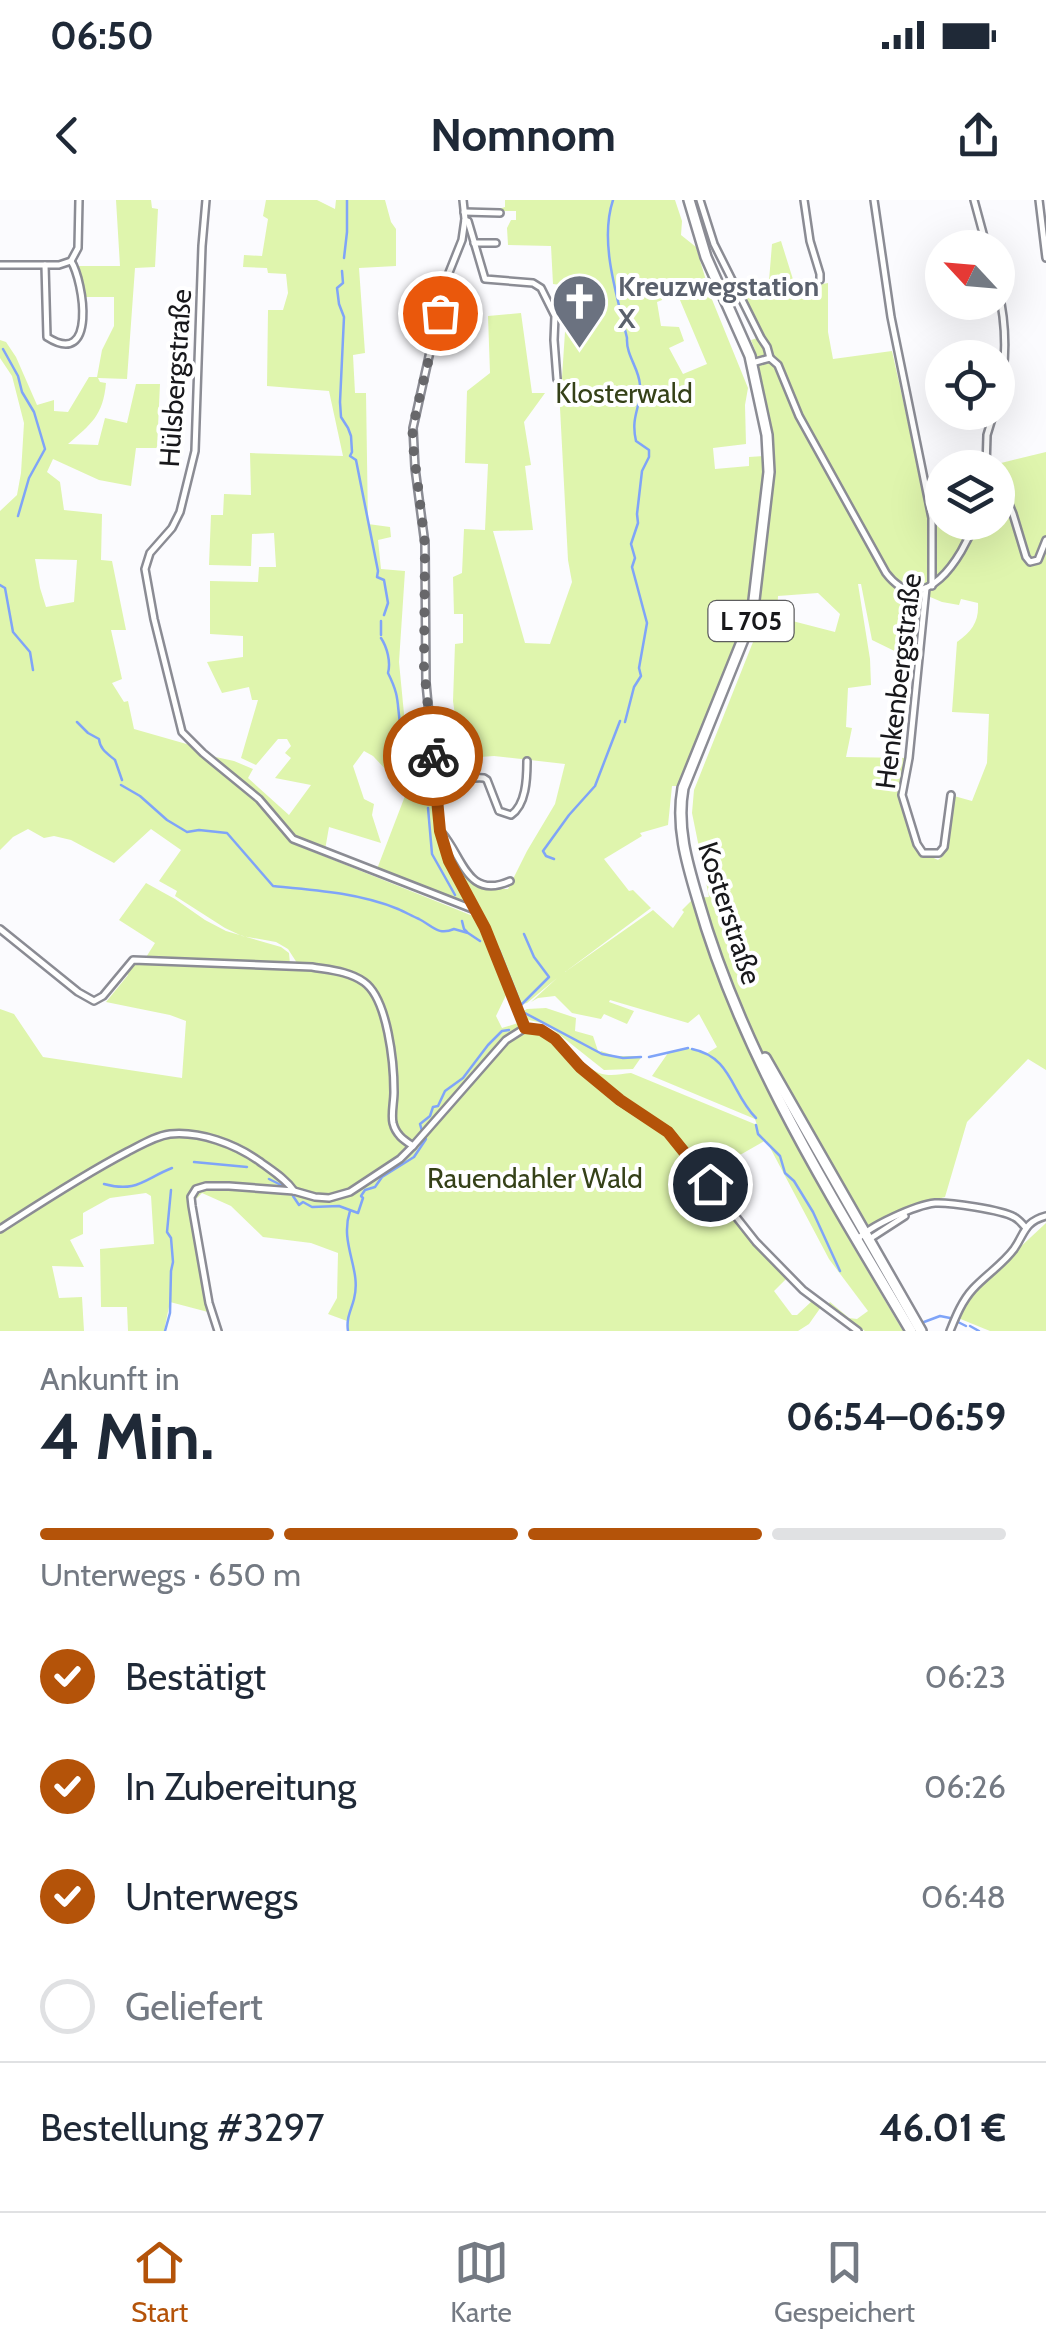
<!DOCTYPE html>
<html lang="de">
<head>
<meta charset="utf-8">
<style>
	:root { --surface:#fff; --page:#f2f2f3; --text:#1f2937; --muted:#747a83; --line:#e0e1e3; --accent:#b45309 }
	body { margin:0; font-family:Cabin,sans-serif; background:var(--page); color:var(--text); height:100vh; display:flex; flex-direction:column; font-size:38px; white-space:nowrap }
	* { box-sizing:border-box; margin:0 }
	p { font-size:32px; color:var(--muted) }
	.icon { flex:none; width:55px; height:55px; fill:none; stroke:currentColor; stroke-width:2; stroke-linecap:round; stroke-linejoin:round }
	.map { position:relative; height:1131px; overflow:hidden }
	.drawer { display:flex; flex-direction:column; background:var(--surface); flex:1 }
	.drawer>* { flex:none }
	.needle { width:65px; rotate:296deg }
	.fabs { position:absolute; left:925px; top:30px; display:grid; gap:20px }
	.fabs a { display:grid; place-items:center; width:90px; height:90px; border-radius:50%; background:var(--surface); box-shadow:0 10px 40px #0002; font-size:50px }
	.pin { position:absolute; display:grid; place-items:center; width:85px; height:85px; color:#fff; margin:-42px; border:5px solid #fff; border-radius:50%; box-shadow:0 2px 10px #0007 }
	.courier { position:absolute; display:grid; place-items:center; width:100px; height:100px; margin:-50px; border:8px solid #b45309; border-radius:50%; background:#fff; color:#222; box-shadow:0 2px 12px #0007 }
	.summary em { font-style:normal; font-weight:800 }
	.summary div { display:flex; flex-direction:column-reverse }
	.summary { display:flex; align-items:center; justify-content:space-between; height:170px; padding:0 40px }
	h1 { font-size:65px; font-weight:800; line-height:75px }
	.bar { display:grid; grid-template-columns:repeat(4,1fr); gap:15px 10px; align-content:center; height:120px; padding:0 40px }
	.bar i { height:12px; border-radius:8px; background:var(--line) }
	.bar .on { background:var(--accent) }
	.bar p { grid-column:span 4 }
	.line { display:flex; align-items:center; gap:25px; padding:0 40px; border-top:2px solid var(--line) }
	.line div { flex:1 }
	ol { padding:0 40px; list-style:none }
	li { display:flex; align-items:center; gap:30px; height:110px }
	li p { margin-inline-start:auto }
	li .icon { padding:10px; border-radius:50%; background:var(--accent); color:#fff; stroke-width:4 }
	li:last-child { color:var(--muted) }
	li i { width:55px; height:55px; border:5px solid var(--line); border-radius:50% }
	.status { display:flex; justify-content:space-between; align-items:center; height:70px; padding:0 50px; background:var(--surface); direction:ltr }
	.status svg { height:28px; fill:currentColor }
	header { display:flex; justify-content:space-between; align-items:center; height:130px; padding:0 40px; background:var(--surface); font-size:45px; font-weight:800 }
	.tabs { display:flex; justify-content:space-around; align-items:center; height:140px; border-top:2px solid var(--line); background:var(--surface); font-size:28px; color:var(--muted) }
	.tabs a { display:grid; justify-items:center; gap:5px }
	.tabs .on { color:var(--accent) }
	.map>svg:first-child { display:block }
	.green { fill:#dff5ad; fill-rule:evenodd }
	.lines { fill:none; stroke-linecap:round; stroke-linejoin:round }
	.stream { stroke:#7fa4f8; stroke-width:2.5 }
	.minor-casing { stroke:#8b8c94; stroke-width:10 }
	.primary-casing { stroke:#8b8c94; stroke-width:14 }
	.minor { stroke:#fff; stroke-width:5 }
	.primary { stroke:#fff; stroke-width:9 }
	.done { stroke:#67676a; stroke-width:10; stroke-dasharray:0 18 }
	.route { stroke:#b45309; stroke-width:12 }
	.labels { text-anchor:middle; stroke-width:8; stroke-linejoin:round; paint-order:stroke }
	.shield { fill:#fff; stroke:#5d5d5f; stroke-width:2.5 }
	.shield-label { font-size:25px; font-weight:bold; fill:#18181b }
	.worship-label { font-size:28px; font-weight:bold; fill:#5b616d; stroke:#fff; text-anchor:start }
	.street-label { font-size:28px; fill:#18181b; stroke:#fff }
	.park-label { font-size:28px; fill:#354118; stroke:#fff }
</style>
</head>
<body>
<div class="status"><b>06:50</b><svg viewBox="0 0 49 12"><path d="M0 12V9h3v3zM5 12V6h3v6zM10 12V3h3v9zM15 12V0h3v12zM26 1h20v11H26zM47 4h2v5h-2z"/></svg></div>
<header><svg class="icon" aria-label="back" viewBox="0 0 24 24"><path d="M15 5l-7 7 7 7"/></svg>Nomnom<svg class="icon" aria-label="share" viewBox="0 0 24 24"><path d="M12 15V3M7 8l5-5 5 5M5 13v7h14v-7"/></svg></header>
<div class="map">
<svg width="1046" height="1131" viewBox="0 0 1046 1131">
	<rect width="100%" height="100%" fill="#fbfbfe"/>
	<g class="green">
		<path d="M116 0H151L152 8 158 9 155 67 135 68 127 179 98 178 100 182 106 183C103 216 91 224 68 244L98 245 105 218 127 223 136 184H160L157 248H136L131 286 99 280 53 259 47 272 60 282 64 310 102 314 101 360 112 361 126 430H111L122 479 112 483 124 502 128 501 134 529 190 545 257 601 286 637 296 645 473 716 483 728 508 791 496 816 502 828 518 823 521 831 540 833 553 840 579 868 618 902 667 935 680 947 744 1031 787 1078 774 1091 792 1115H797L812 1101 821 1107 809 1124 798 1131H349L347 1121 328 1114 337 1098 338 1053 311 1043 263 1037 231 1006 202 993 193 1002 192 1023 208 1112 170 1102 164 1131H128L127 1107H101L100 1049 154 1044 151 996 146 993 110 998 83 1013V1034L70 1040 84 1067 52 1066 59 1098 82 1097 84 1131H0V1031L7 1026 4 1022 0 1024V809L14 814 43 857 182 878 186 821 170 815 106 802 128 775 125 771 131 763 143 762 155 743 119 720 146 683 175 699 205 720 226 731 281 747 289 753 290 764 297 763 288 749 276 742 242 736 225 728 175 696 177 691 159 681 181 650 151 629 114 663 71 640 54 636 44 638 28 629 13 637 0 650V311L17 295 21 273 24 223 12 176 0 158V140L6 142 16 157 37 205 54 200V211L68 212 89 177H97L102 150 114 126V97H84L79 66H120ZM35 359 77 360 74 402 46 407 40 388Z"/>
		<polygon points="266,0 317,0 335,9 336,0 385,0 391,22 396,29 396,66 359,68 365,153 353,155 355,193 366,193 368,324 390,327 391,337 378,340 381,369 405,371 399,462 407,545 425,555 427,592 406,591 373,556 364,551 353,566 364,599 374,604 372,615 381,643 329,627 325,650 299,640 292,635 272,607 211,556 234,561 253,569 248,578 289,615 311,585 275,578 291,558 285,553 291,546 287,539 278,539 256,565 241,558 258,500 252,500 249,487 222,493 207,462 243,457 243,436 210,434 210,381 258,382 259,367 276,367 274,333 252,334 251,366 209,365 211,315 223,315 224,294 251,295 250,253 343,256 329,191 267,186 268,110 283,110 288,93 286,74 268,73 267,68 243,67 244,55 262,56 268,19 263,16"/>
		<path d="M505 0H675L682 21 681 35 696 47 711 97 748 188 745 205 746 244 713 248 715 269 749 266V257L765 256 755 150 751 140 761 137 744 98 768 93 772 44 781 41 796 89 828 83V132L833 159 892 151 921 281 926 291 942 286V322H998V268L994 267 1001 263 1046 252V870L1028 859 967 922 945 997C909 1006 878 1017 848 1038L903 1131H865L827 1106 830 1102 849 1118 857 1119 868 1111 829 1059 766 940 705 975 669 930 599 881 557 838 542 829 528 825V823C560 825 572 861 599 873 610 877 620 874 631 873L757 925 755 919 652 876 668 853 688 848 706 854 717 847 699 814 688 823 610 800 609 802 634 811 627 824 604 814 601 819 572 813 555 796 538 798 531 802 557 778 527 803 519 805C506 773 494 740 479 708 468 686 455 666 446 643 469 673 460 689 508 689L527 651 555 604 565 564 494 556 466 558 464 522 456 523 453 501 455 444 463 443V414H454L453 377 462 373 464 329 485 330 488 264 465 263 467 191 490 173 488 116 521 113 532 193H545L524 222 531 265 525 266 533 330 493 331 525 443 550 444 572 382 568 360 560 208 568 86 553 84 551 46 508 45 507 28 511 20H516V11H467V8H502L505 7ZM666 92 668 95 677 93 707 164 683 174 669 148 684 141 679 127 661 126 657 102 662 100 661 94ZM858 384H861L872 440 917 462 923 394 942 402 959 405 961 399 978 403C979 422 972 431 957 442L952 512 989 514 987 563 972 601 954 596 943 656 938 660 919 651 902 588 908 558 846 557 852 528 846 527 848 488 871 485 870 459ZM818 393 840 414 835 432 777 417 778 396ZM761 422 694 590 692 613 709 697 694 698 682 710 684 712 673 728 653 710 565 772 651 708 633 690 629 691 604 659 642 636 640 633 668 625 672 586H681L744 429Z"/>
		<path d="M405 596 431 600 434 603C438 639 445 667 467 697L464 702 377 669Z"/>
		<polygon points="546,808 576,818 575,831 593,836 599,854 601,851 615,856 642,856 633,869 604,870 546,824 525,819 521,812 527,809"/>
		<polygon points="1046,1023 1046,1131 990,1131 958,1118 972,1092"/>
	</g>
	<g class="lines">
		<g class="stream">
			<path d="M613 0C599 42 617 95 627 138 626 156 639 168 640 185 642 207 630 215 636 241L649 250V257L642 271 637 314 638 323 631 344 635 358 632 367 647 423 639 468 641 476 634 487 625 522"/>
			<polyline points="344,58 347,32 347,0"/>
			<polyline points="342,71 343,83 337,88 339,104 344,117 340,202 341,217 348,228 351,236 352,252 350,256 356,260 378,371 377,377 384,380 388,403 384,415"/>
			<polyline points="3,149 18,176 22,192 34,212 45,249 29,278 18,316"/>
			<polyline points="0,385 5,388 13,432 30,452 33,470"/>
			<polyline points="381,435 381,421"/>
			<path d="M381 438C387 447 391 462 388 473 401 499 396 503 401 529 404 548 420 564 423 582"/>
			<path d="M77 522 88 533 99 539C100 550 108 554 115 560L122 580"/>
			<path d="M121 585 140 596 167 620 187 632 199 630 227 633 273 686C315 690 359 693 398 709 405 712 412 716 419 719 433 726 438 736 454 729L468 733 480 741"/>
			<polyline points="428,608 432,654 455,695"/>
			<polyline points="554,659 546,656 543,651 569,615 595,586 620,521"/>
			<polyline points="462,721 464,729 467,732"/>
			<polyline points="499,750 521,805 549,777 534,757 524,734"/>
			<polyline points="523,812 602,854 623,858 641,857"/>
			<path d="M692 849C732 857 731 893 756 918"/>
			<polyline points="649,857 688,848"/>
			<polyline points="756,925 758,934 780,956 785,973 794,981 813,1012 840,1071"/>
			<polyline points="422,931 420,924 430,916 433,907 438,906 445,891 463,878 488,845 502,831 509,830"/>
			<polyline points="194,962 247,967"/>
			<polyline points="269,979 283,986"/>
			<path d="M104 984C137 993 144 979 172 968"/>
			<polyline points="293,996 299,1005 303,1002 312,1007 339,1006 358,1013 363,998 361,996 365,990 375,987 382,977 414,957 426,939"/>
			<polyline points="924,1122 940,1116 950,1118"/>
			<polyline points="958,1122 966,1126"/>
			<polyline points="970,1126 979,1131"/>
			<polyline points="165,1131 170,1113 171,1071 173,1062 171,1038 167,1032 171,990"/>
			<path d="M348 1131C346 1118 351 1111 354 1099 362 1069 339 1044 350 1011"/>
		</g>
		<defs>
			<g id="minor">
				<polyline points="206,0 202,46 195,251 180,312 172,328 150,353 145,369 154,419 182,532 203,553 259,599 293,639 475,710"/>
				<polyline points="463,0 465,19 462,40 446,80 413,228 415,268 425,344 426,483 440,631 449,661 485,728 525,828"/>
				<polyline points="700,0 714,44 761,138 767,147 770,158"/>
				<polyline points="804,0 810,41 820,74 820,80"/>
				<polyline points="874,0 891,117 932,318 932,386"/>
				<polyline points="974,0 987,48"/>
				<polyline points="1039,0 1046,58"/>
				<polyline points="464,12 500,13"/>
				<polyline points="465,20 468,21 485,79 533,83 541,88 555,116 554,140 557,179"/>
				<polyline points="474,43 496,43"/>
				<polyline points="0,65 59,65 71,61 78,48 79,0"/>
				<path d="M45 65 47 137C97 169 84 82 71 61"/>
				<path d="M998 89C1007 126 1007 163 998 201"/>
				<path d="M752 163 770 158 778 165 799 216 886 373C923 422 963 356 975 322"/>
				<polyline points="986,268 987,235 994,212"/>
				<polyline points="998,277 1013,314 1026,357 1030,362 1038,360 1046,340"/>
				<polyline points="926,388 909,558 902,595 917,644 923,653 939,653 944,647 951,595"/>
				<path d="M436 566C453 589 461 576 484 578L487 580 499 611 511 615C526 605 527 579 527 561"/>
				<path d="M442 633C463 657 467 700 510 681"/>
				<path d="M0 729 78 792 94 801 103 796 133 760 312 767C329 770 349 771 364 782 388 799 394 864 394 892 394 902 391 914 393 923 396 935 404 940 413 946"/>
				<path d="M0 1029C42 1002 83 975 127 952 141 945 155 936 170 934 200 931 235 944 259 961 271 970 285 978 294 991"/>
				<path d="M857 1040C869 1026 916 1005 935 1003 949 1002 1002 1010 1014 1017 1019 1019 1022 1024 1026 1028"/>
				<polyline points="868,1040 905,1016"/>
				<polyline points="218,1131 209,1103 192,1006 191,997 196,989 206,986 229,986 294,991 315,997 329,998 350,992 400,959 413,946 506,840 525,828 541,830 555,839 580,867 620,901 669,932 756,1042 803,1090 858,1131"/>
				<path d="M950 1131C956 1116 962 1101 973 1089 986 1075 1003 1064 1014 1049 1025 1033 1024 1022 1046 1016"/>
			</g>
			<g id="primary">
				<path d="M689 0 706 57 750 156 767 235 769 272 752 417 683 588C676 627 687 663 698 700 742 855 830 994 911 1131"/>
				<polyline points="765,858 921,1131"/>
			</g>
		</defs>
		<use href="#minor" class="minor-casing"/>
		<use href="#primary" class="primary-casing"/>
		<use href="#minor" class="minor"/>
		<use href="#primary" class="primary"/>
	</g>
	<g class="lines">
		<polyline class="done" points="433,556 424,467 425,344 412,237 416,212 440,113"/>
		<polyline class="route" points="433,556 440,631 449,661 485,728 525,828 541,830 555,839 580,867 620,900 668,932 710,984"/>
	</g>
	<defs>
		<symbol id="church-pin" viewBox="-11 -11 22 30"><path d="M0 17L-7.5 6A9.5 9.5 0 1 1 7.5 6Z" fill="#6b7280" stroke="#fff"/><path d="M-1.2-6h2.4v3.5h3.3v2.4h-3.3V6h-2.4V-.1h-3.3v-2.4h3.3Z" fill="#fff"/></symbol>
	</defs>
	<g fill-rule="evenodd">
		<use href="#church-pin" x="548" y="70" width="63" height="86"/>
	</g>
	<g class="labels">
		<rect class="shield" x="708.5" y="401" width="85" height="40" rx="8"/>
		<g class="shield-label">
			<text x="751" y="430">L 705</text>
		</g>
		<g class="worship-label">
			<text x="618" y="96">Kreuzwegstation<tspan x="618" dy="32">X</tspan></text>
		</g>
		<g class="street-label">
			<text transform="translate(175 178) rotate(-86)" y="10">Hülsbergstraße</text>
			<text transform="translate(898 481) rotate(-83)" y="10">Henkenbergstraße</text>
			<text transform="translate(730 713) rotate(72)" y="10">Kosterstraße</text>
		</g>
		<g class="park-label">
			<text x="624" y="203">Klosterwald</text>
			<text x="535" y="988">Rauendahler Wald</text>
		</g>
	</g>
</svg>
<div class="fabs">
<a><svg class="needle" viewBox="-14 -14 28 28"><path d="M0-13l5 13h-10z" fill="#e53935"/><path d="M0 13l5-13h-10z" fill="#747a83"/></svg></a>
<a><svg class="icon" aria-label="locate" viewBox="0 0 24 24"><circle cx="12" cy="12" r="6"/><path d="M12 2v4M12 18v4M2 12h4M18 12h4"/></svg></a>
<a><svg class="icon" aria-label="layers" viewBox="0 0 24 24"><path d="M12 4l9 5-9 5-9-5zM3 14l9 5 9-5"/></svg></a>
</div>
<div class="pin" style="left:440px;top:113px;background:#ea580c"><svg class="icon" aria-label="bag" viewBox="0 0 24 24"><path d="M5 8h14l-1 12H6zM9 8a3 3 0 0 1 6 0"/></svg></div>
<div class="pin" style="left:710px;top:984px;background:#1f2937"><svg class="icon" aria-label="home" viewBox="0 0 24 24"><path d="M3 11l9-7 9 7M6 9v11h12V9"/></svg></div>
<div class="courier" style="left:433px;top:556px"><svg class="icon" aria-label="bike" viewBox="0 0 24 24"><circle cx="6" cy="16" r="4"/><circle cx="18" cy="16" r="4"/><path d="M6 16l4-8h5l3 8M10 8l3 8H6M13 5h3"/></svg></div>
</div>
<section class="drawer">
<div class="summary"><div><h1>4 Min.</h1><p>Ankunft in</p></div><em>06:54–06:59</em></div>
<div class="bar"><i class="on"></i><i class="on"></i><i class="on"></i><i></i><p>Unterwegs · 650 m</p></div>
<ol>
<li><svg class="icon" aria-label="check" viewBox="0 0 24 24"><path d="M5 12l5 5 9-10"/></svg>Bestätigt<p>06:23</p></li>
<li><svg class="icon" aria-label="check" viewBox="0 0 24 24"><path d="M5 12l5 5 9-10"/></svg>In Zubereitung<p>06:26</p></li>
<li><svg class="icon" aria-label="check" viewBox="0 0 24 24"><path d="M5 12l5 5 9-10"/></svg>Unterwegs<p>06:48</p></li>
<li><i></i>Geliefert</li>
</ol>
<div class="line" style="height:130px"><div>Bestellung #3297</div><b>46.01 €</b></div>
</section>
<nav class="tabs">
<a class="on"><svg class="icon" aria-label="home" viewBox="0 0 24 24"><path d="M3 11l9-7 9 7M6 9v11h12V9"/></svg>Start</a>
<a><svg class="icon" aria-label="map" viewBox="0 0 24 24"><path d="M3 6l6-2 6 2 6-2v14l-6 2-6-2-6 2zM9 4v14M15 6v14"/></svg>Karte</a>
<a><svg class="icon" aria-label="saved" viewBox="0 0 24 24"><path d="M7 4h10v16l-5-4-5 4z"/></svg>Gespeichert</a>
</nav>
</body>
</html>
